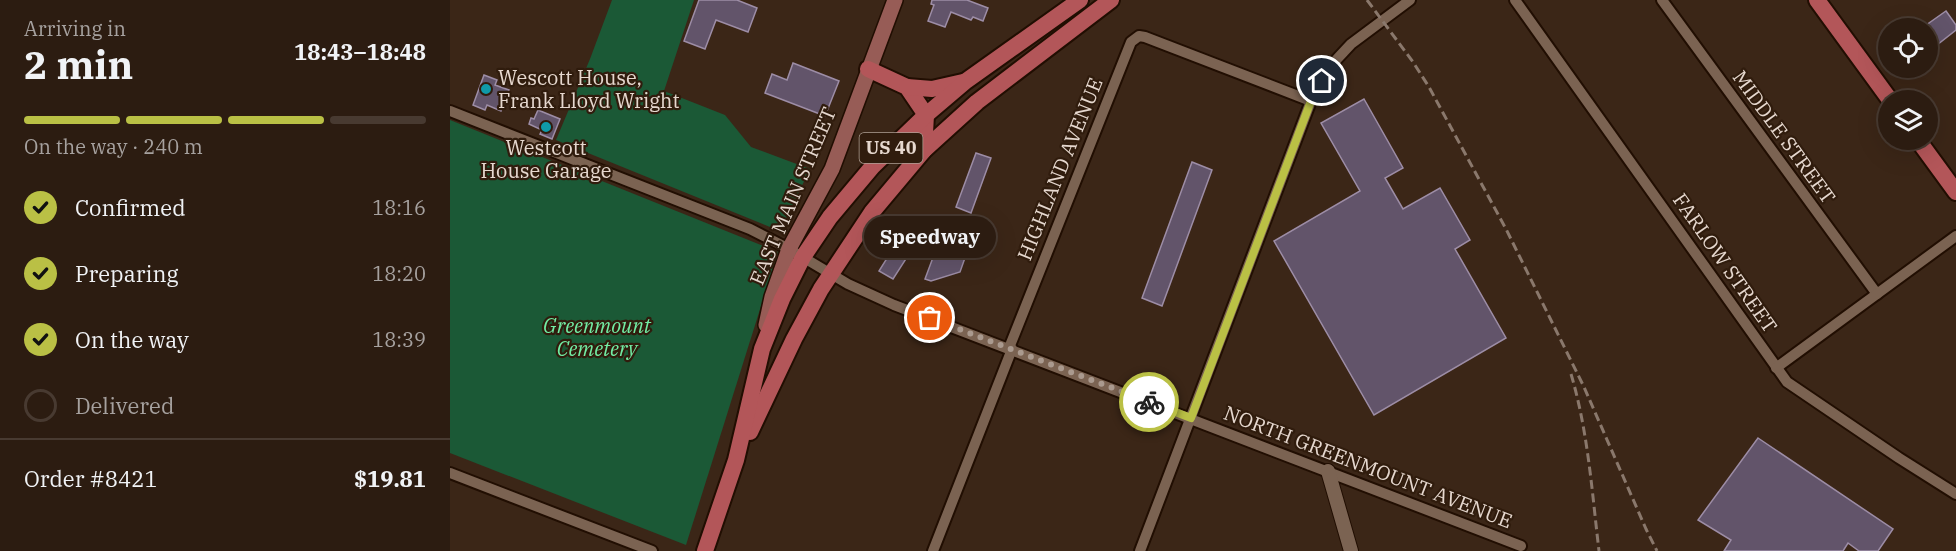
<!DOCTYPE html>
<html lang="en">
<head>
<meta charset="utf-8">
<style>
	:root { --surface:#2c1c11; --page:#38291f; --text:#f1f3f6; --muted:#a6a19f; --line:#483a31; --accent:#bac045 }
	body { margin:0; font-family:"IBM Plex Serif",serif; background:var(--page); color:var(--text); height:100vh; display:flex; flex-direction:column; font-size:22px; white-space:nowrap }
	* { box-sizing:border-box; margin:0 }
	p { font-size:20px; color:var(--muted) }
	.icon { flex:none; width:33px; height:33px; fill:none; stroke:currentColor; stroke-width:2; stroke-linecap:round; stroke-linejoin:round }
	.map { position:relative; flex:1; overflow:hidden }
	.drawer { display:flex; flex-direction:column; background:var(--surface); width:450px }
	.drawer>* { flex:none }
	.controls { position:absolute; left:1428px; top:18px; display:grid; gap:12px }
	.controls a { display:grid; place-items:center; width:60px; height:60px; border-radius:50%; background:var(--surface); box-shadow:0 6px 24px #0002,0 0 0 2px var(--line); font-size:30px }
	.pin { position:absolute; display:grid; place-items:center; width:51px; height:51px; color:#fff; margin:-26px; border:3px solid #fff; border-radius:50%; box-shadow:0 2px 6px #0007 }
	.courier { position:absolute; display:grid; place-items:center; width:60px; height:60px; margin:-30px; border:4px solid #bac045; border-radius:50%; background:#fff; color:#222; box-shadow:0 2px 8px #0007 }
	.bubble { position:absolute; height:42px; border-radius:21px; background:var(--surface); box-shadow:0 6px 24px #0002,0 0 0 2px var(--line); font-size:20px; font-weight:700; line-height:42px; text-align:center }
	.head em { font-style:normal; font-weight:700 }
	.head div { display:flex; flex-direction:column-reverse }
	.head { display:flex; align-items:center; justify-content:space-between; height:102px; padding:0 24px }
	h1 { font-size:39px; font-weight:700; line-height:45px }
	.bar { display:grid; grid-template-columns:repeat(4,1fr); gap:9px 6px; align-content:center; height:72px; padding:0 24px }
	.bar i { height:8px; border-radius:4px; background:var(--line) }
	.bar .on { background:var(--accent) }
	.bar p { grid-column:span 4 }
	.line { display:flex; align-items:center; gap:15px; padding:0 24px; border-top:2px solid var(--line) }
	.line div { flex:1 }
	ol { padding:0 24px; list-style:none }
	li { display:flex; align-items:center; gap:18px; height:66px }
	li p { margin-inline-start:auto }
	li .icon { padding:6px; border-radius:50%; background:var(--accent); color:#111; stroke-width:4 }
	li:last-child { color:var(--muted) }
	li i { width:33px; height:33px; border:3px solid var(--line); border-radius:50% }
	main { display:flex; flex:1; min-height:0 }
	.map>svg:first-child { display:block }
	.green { fill:#1b5936 }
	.building { fill:#62546a; stroke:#9d8da6; stroke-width:1.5 }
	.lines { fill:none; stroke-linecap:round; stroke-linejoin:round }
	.minor-casing { stroke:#210e02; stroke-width:14 }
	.tertiary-casing { stroke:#210e02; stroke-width:16 }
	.secondary-casing { stroke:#210e02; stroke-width:18 }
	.primary-casing { stroke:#210e02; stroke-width:20 }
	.minor { stroke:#7b6352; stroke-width:10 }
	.tertiary { stroke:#7b6352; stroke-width:14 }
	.secondary { stroke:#975c56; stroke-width:15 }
	.primary { stroke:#b35659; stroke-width:16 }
	.rail { stroke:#8a786c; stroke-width:3; stroke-dasharray:9 4.5; stroke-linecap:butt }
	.done { stroke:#aa9a8f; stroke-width:6; stroke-dasharray:0 10.8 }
	.route { stroke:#bac045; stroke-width:8 }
	.culture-dot { fill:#0f9aa8; stroke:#301c0d; stroke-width:2 }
	.labels { text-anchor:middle; stroke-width:4.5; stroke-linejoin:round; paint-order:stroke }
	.shield { fill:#301c0d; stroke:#afa095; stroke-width:1.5 }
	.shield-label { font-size:18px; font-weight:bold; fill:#e6d8cf }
	.poi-label { font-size:20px; fill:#e6d8cf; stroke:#301c0d; text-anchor:start }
	.street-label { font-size:20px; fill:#e6d8cf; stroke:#301c0d }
	.park-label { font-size:20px; font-style:italic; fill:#72eda4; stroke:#301c0d }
</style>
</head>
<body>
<main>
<section class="drawer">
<div class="head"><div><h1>2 min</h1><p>Arriving in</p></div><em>18:43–18:48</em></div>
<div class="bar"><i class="on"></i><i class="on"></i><i class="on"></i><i></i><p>On the way · 240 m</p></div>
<ol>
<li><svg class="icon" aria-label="check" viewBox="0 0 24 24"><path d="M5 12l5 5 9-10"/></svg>Confirmed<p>18:16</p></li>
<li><svg class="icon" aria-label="check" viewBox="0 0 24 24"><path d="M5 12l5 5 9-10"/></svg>Preparing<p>18:20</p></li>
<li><svg class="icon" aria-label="check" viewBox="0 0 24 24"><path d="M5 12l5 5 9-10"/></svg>On the way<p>18:39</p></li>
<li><i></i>Delivered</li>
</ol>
<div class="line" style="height:78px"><div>Order #8421</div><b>$19.81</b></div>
</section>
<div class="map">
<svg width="1506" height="551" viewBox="0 0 1506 551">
	<rect width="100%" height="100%" fill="#3b2617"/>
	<g class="green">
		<polygon points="162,0 244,0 214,91 275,115 301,147 360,169 330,231 106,140 140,59"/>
		<polygon points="0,120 328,252 236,545 0,453"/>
	</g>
	<g class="building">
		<polygon points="249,0 287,0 307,8 298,32 266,20 255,49 234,41"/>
		<polygon points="482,0 517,0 538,8 533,21 523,17 521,20 501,12 495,27 478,21 484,5 481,4"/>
		<polygon points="1496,11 1506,25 1506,30 1478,52 1478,28 1472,28"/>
		<polygon points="343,63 389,81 375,116 315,93 322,74 337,80"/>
		<polygon points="34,75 47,80 45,85 59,90 51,111 37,105 35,110 23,105"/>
		<polygon points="914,99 953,168 935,178 953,209 990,188 1020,240 1005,249 1056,338 924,415 824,241 910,191 871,123"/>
		<polygon points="88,110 110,119 102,139 90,134 92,130 79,124 81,118 84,119"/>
		<polygon points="526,153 541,158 521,213 506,207"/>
		<polygon points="742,162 762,170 712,306 692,298"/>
		<polygon points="456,228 470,237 443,279 429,271"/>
		<polygon points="488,244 516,255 510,272 481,281 475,279"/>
		<polygon points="1308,438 1443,529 1428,551 1409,551 1398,543 1393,551 1274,551 1281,540 1248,520"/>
	</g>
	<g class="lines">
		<defs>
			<g id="minor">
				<polyline points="1065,0 1337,382 1449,458 1506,494"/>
				<polyline points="1212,0 1427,294"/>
				<polyline points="0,111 300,229 339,249 398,284 444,305 1071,546"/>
				<polyline points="559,348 681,42 689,36 695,37 861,101"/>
				<polyline points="1326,368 1506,236"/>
				<polyline points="0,473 202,551"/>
				<polyline points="483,551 562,349"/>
				<polyline points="690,551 861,101 887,59 901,44 960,0"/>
			</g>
			<polyline id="tertiary" points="878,471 901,551"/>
			<polyline id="secondary" points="316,325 322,297 339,249 382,169 445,0"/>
			<g id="primary">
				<polyline points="1367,0 1440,100"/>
				<polyline points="418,69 457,87 476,115 474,150"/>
				<polyline points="457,87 482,89 513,82"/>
				<polyline points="1468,140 1506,192"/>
				<polyline points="300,432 344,339 371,289 422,212 474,150 527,102 661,0"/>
				<polyline points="255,551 286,460 312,349 332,299 353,257 380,217 422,167 476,115 516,81 630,0"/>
			</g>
		</defs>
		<use href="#minor" class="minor-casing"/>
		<use href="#tertiary" class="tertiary-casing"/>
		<use href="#secondary" class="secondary-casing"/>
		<use href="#primary" class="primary-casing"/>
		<use href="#minor" class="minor"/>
		<use href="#tertiary" class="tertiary"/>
		<use href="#secondary" class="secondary"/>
		<use href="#primary" class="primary"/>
		<g class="rail">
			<polyline points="917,0 963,62 979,87 1056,229 1134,387 1196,529 1207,551"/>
			<path d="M1121 374C1138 431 1142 492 1149 551"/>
		</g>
	</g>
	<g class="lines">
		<polyline class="done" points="480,318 699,402"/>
		<polyline class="route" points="699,402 741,418 861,101 872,81"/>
	</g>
	<g class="culture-dot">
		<circle cx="36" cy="89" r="6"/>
		<circle cx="96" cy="127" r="6"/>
	</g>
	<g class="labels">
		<rect class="shield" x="409.5" y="133" width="63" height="30" rx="4.5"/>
		<g class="shield-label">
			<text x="441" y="154">US 40</text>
		</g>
		<g class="poi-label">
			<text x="48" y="85">Wescott House,<tspan x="48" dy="23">Frank Lloyd Wright</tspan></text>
			<text x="96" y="155" text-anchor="middle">Westcott<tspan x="96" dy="23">House Garage</tspan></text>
		</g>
		<g class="street-label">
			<text transform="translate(1334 137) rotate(54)" y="7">MIDDLE STREET</text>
			<text transform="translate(610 169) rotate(-68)" y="7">HIGHLAND AVENUE</text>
			<text transform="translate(343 196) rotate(-67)" y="7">EAST MAIN STREET</text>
			<text transform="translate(1275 263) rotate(55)" y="7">FARLOW STREET</text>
			<text transform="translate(918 467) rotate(21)" y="7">NORTH GREENMOUNT AVENUE</text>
		</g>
		<g class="park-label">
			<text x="147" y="333">Greenmount<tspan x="147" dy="23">Cemetery</tspan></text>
		</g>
	</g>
</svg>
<div class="controls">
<a><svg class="icon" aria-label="locate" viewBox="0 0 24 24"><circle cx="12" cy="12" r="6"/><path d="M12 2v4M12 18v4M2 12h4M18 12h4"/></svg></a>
<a><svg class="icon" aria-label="layers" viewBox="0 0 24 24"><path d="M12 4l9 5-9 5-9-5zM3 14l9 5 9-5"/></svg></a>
</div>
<div class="pin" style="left:480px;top:318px;background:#ea580c"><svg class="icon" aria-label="bag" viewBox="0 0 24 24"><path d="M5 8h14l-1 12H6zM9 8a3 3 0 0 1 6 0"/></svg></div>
<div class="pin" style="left:872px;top:81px;background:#1f2937"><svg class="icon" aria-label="home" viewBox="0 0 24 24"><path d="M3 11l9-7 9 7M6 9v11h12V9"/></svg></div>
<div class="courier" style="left:699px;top:402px"><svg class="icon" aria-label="bike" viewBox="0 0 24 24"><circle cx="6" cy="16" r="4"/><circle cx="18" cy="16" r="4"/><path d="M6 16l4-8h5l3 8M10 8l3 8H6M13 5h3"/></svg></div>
<div class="bubble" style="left:414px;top:216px;width:132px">Speedway</div>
</div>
</main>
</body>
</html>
